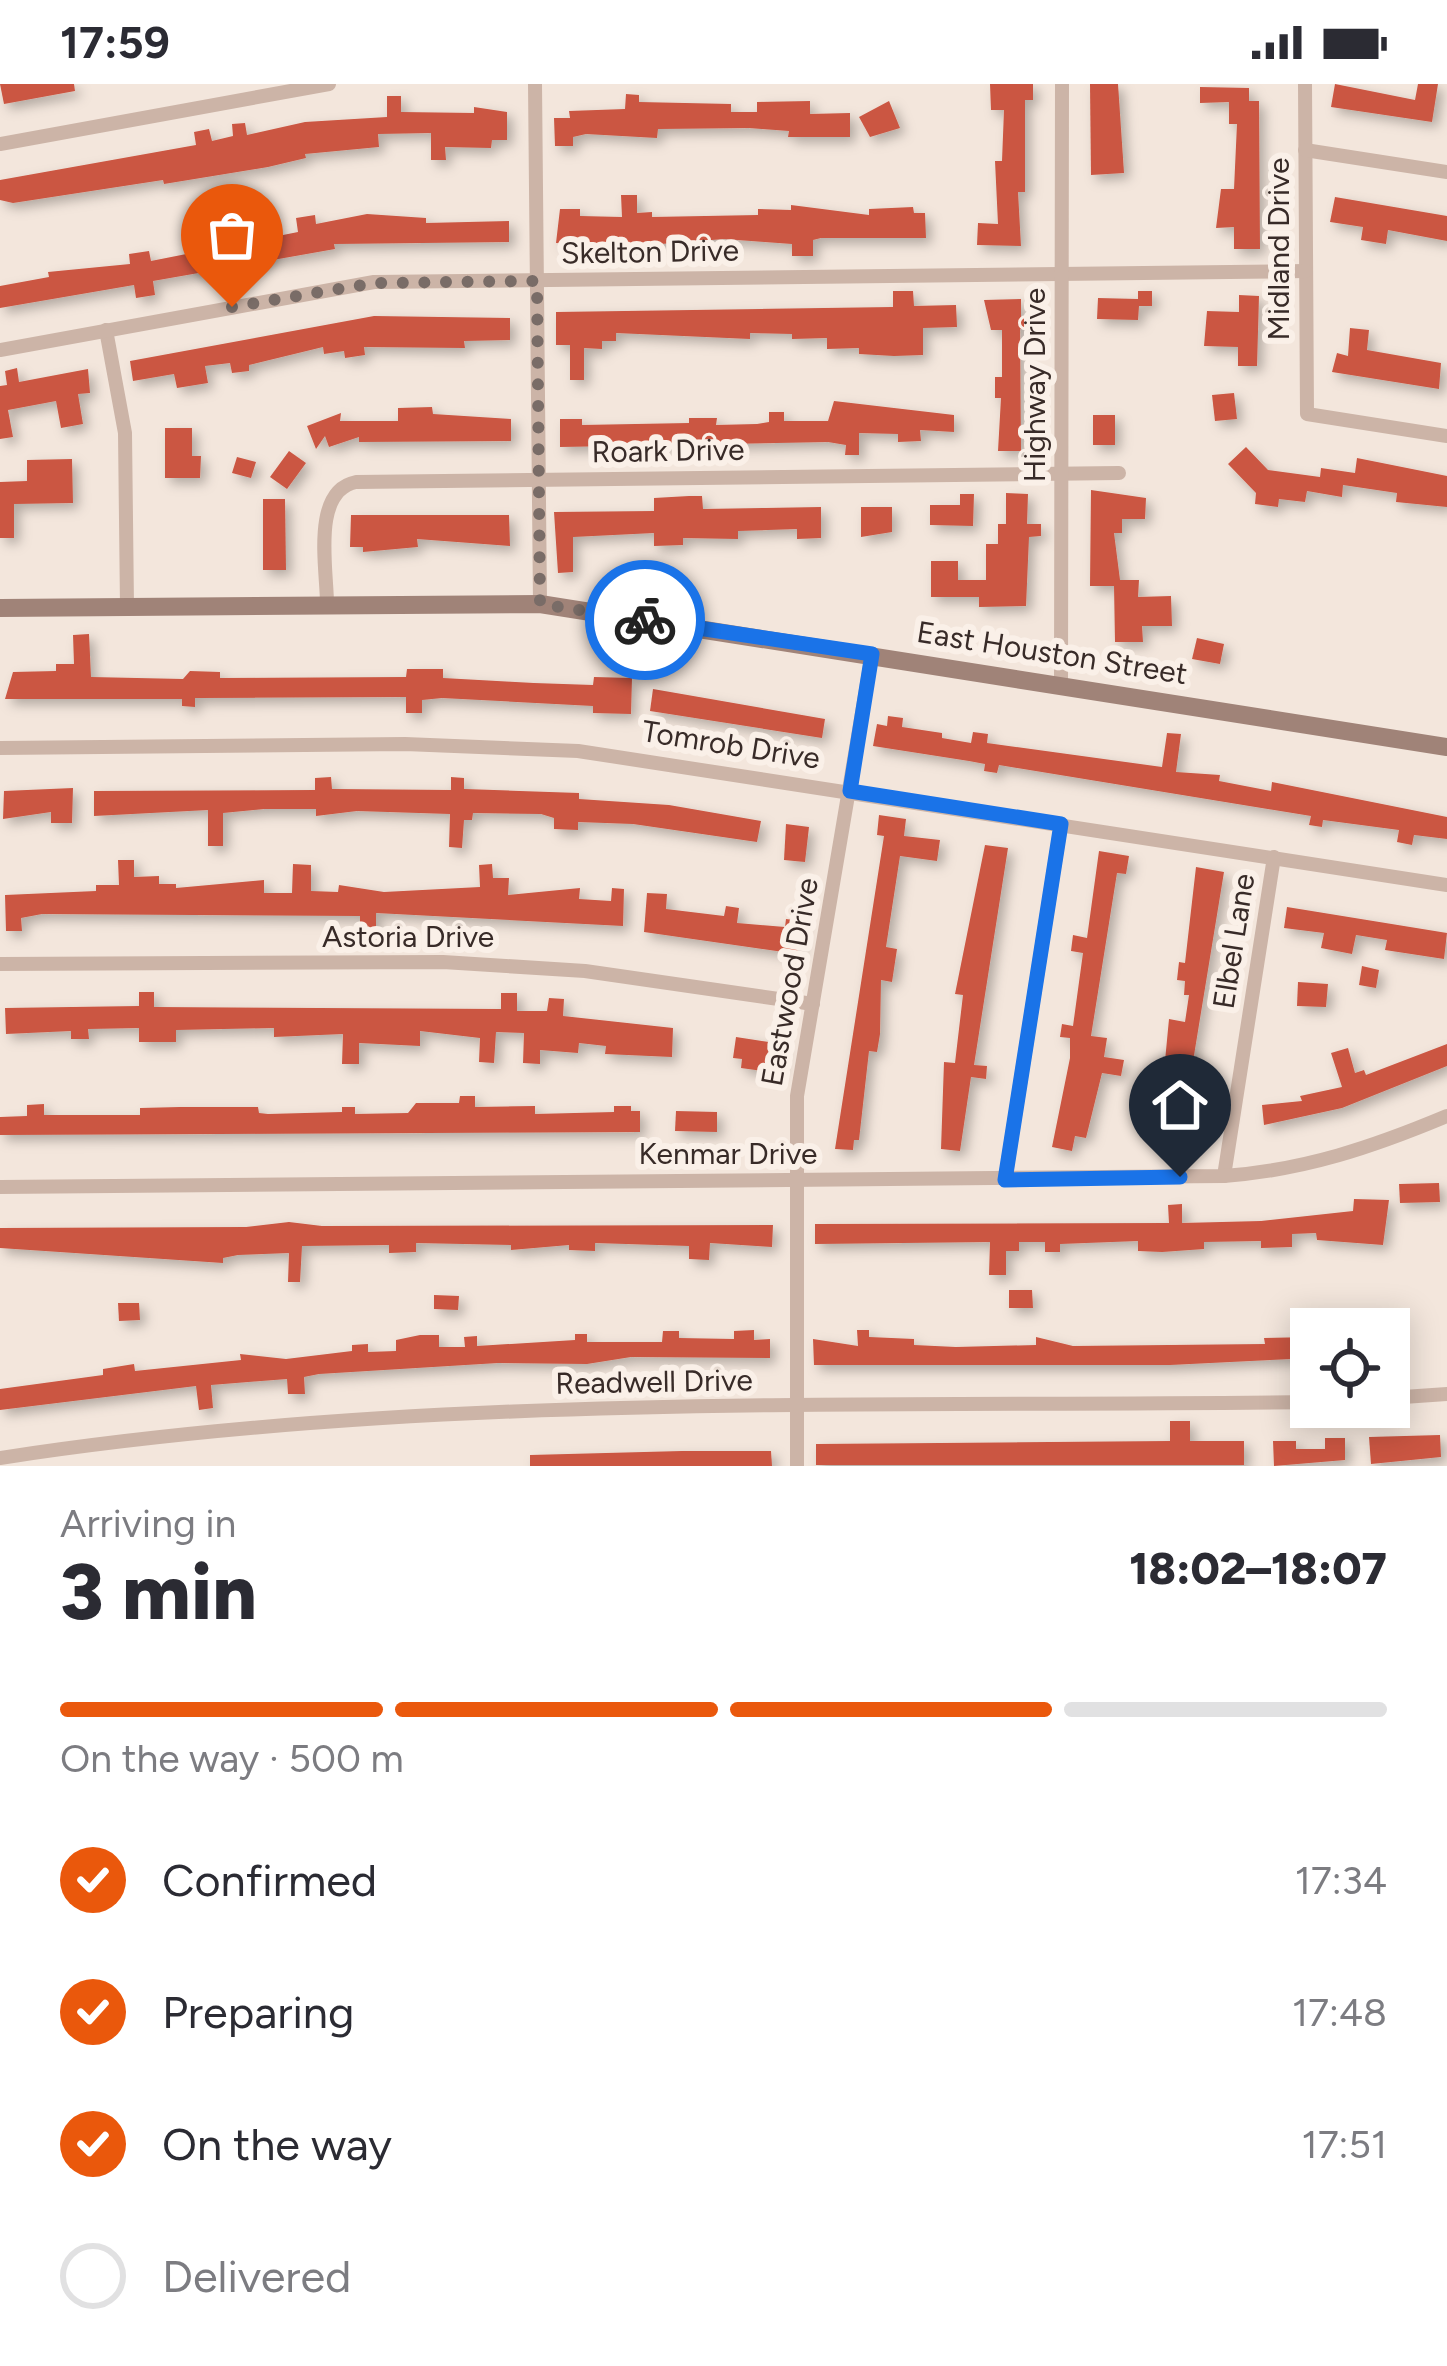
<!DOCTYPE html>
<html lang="en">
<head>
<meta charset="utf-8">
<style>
	:root { --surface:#fff; --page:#f2f2f3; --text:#2b2b33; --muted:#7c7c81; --line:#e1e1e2; --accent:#ea580c }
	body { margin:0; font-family:Figtree,sans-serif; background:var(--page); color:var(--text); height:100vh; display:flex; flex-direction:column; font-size:45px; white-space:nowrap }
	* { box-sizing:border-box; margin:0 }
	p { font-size:39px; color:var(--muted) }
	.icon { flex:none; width:66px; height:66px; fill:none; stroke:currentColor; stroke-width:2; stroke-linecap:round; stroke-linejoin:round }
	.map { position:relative; height:1382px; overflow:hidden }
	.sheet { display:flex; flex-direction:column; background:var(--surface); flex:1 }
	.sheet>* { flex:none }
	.controls { position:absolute; left:1290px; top:1224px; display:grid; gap:24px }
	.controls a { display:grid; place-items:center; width:120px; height:120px; border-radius:0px; background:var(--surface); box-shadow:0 6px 30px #0003; font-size:60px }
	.pin { position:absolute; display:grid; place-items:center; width:102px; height:102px; color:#fff; margin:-123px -51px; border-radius:50% 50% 50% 0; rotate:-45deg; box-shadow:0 0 12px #0007 }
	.pin .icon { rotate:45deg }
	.courier { position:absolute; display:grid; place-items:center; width:120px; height:120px; margin:-60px; border:9px solid #1a73e8; border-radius:50%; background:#fff; color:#222; box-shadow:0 3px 15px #0007 }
	.headline em { font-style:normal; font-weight:800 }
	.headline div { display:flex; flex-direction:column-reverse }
	.headline { display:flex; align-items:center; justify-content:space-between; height:204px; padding:0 60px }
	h1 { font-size:78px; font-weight:800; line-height:90px }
	.bar { display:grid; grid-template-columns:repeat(4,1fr); gap:18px 12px; align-content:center; height:144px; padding:0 60px }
	.bar i { height:15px; border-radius:9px; background:var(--line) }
	.bar .on { background:var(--accent) }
	.bar p { grid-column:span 4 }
	ol { padding:0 60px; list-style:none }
	li { display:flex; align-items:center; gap:36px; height:132px }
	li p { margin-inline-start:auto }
	li .icon { padding:12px; border-radius:50%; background:var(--accent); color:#fff; stroke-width:4 }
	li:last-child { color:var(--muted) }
	li i { width:66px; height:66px; border:6px solid var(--line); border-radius:50% }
	.status { display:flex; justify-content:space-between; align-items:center; height:84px; padding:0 60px; background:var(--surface); direction:ltr }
	.status svg { height:33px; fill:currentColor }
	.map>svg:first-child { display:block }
	.building { fill:#cb5642; filter:url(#shadow) }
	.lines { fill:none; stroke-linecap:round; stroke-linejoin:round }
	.street { stroke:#ccb4a7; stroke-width:14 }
	.secondary { stroke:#a08378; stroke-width:18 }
	.done { stroke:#796c67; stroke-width:12; stroke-dasharray:0 21.6 }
	.route { stroke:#1a73e8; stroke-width:15 }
	.labels { text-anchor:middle; stroke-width:12; stroke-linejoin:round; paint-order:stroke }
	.street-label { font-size:30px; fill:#382b28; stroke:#faf0e8 }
</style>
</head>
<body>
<div class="status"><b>17:59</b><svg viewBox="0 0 49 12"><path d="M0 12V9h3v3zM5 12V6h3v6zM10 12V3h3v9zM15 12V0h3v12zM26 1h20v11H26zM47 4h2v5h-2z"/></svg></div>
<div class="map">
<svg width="1447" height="1382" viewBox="0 0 1447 1382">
	<defs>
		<filter id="shadow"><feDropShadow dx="5.5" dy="5.5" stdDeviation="6" flood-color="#0004"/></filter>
	</defs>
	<rect width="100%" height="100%" fill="#f3e6dc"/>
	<g class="building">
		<polygon points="0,0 74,0 75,7 4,20"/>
		<polygon points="990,0 1033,0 1033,16 1025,16 1025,108 1018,108 1021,162 977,161 978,139 998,140 995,77 1002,77 1004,26 991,26"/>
		<polygon points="1090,0 1118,0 1124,89 1091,91"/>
		<polygon points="1335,0 1415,16 1418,0 1438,0 1432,38 1331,23"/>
		<polygon points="1200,3 1249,4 1249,17 1259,17 1260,165 1234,165 1234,143 1216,144 1221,105 1234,105 1237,40 1229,40 1229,18 1200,19"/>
		<polygon points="626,10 639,11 639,18 731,20 731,28 757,28 757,18 810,17 810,30 850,29 850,53 788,53 789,47 749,44 658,45 657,54 586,50 573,53 573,62 555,62 554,34 570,34 569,27 625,25"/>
		<polygon points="387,12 401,12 401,28 474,29 474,23 507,28 507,56 492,56 491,64 445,63 446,76 431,76 431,49 378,50 379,63 305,70 306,74 268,83 164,100 163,96 13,119 0,116 0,96 196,61 194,48 209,45 212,57 233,52 232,40 245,39 247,51 305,38 387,33"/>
		<polygon points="889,17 900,44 870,53 859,33"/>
		<polygon points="621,111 637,111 637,129 652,128 652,133 758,131 758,125 791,126 791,121 869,131 869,125 913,123 914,129 925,129 926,154 821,154 813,156 813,172 792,172 792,160 724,155 623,163 556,159 560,125 580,125 580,132 622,133"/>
		<polygon points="1335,113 1447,132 1447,157 1388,146 1386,160 1361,156 1363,143 1330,138"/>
		<polygon points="367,130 426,134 426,139 509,137 509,158 334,160 335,165 153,197 155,211 136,214 134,201 0,224 0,202 49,193 48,188 130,180 129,170 149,167 151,177 257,156 256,149 272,146 273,153 298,148 296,134 315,131 316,140"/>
		<polygon points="893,207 913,207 914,222 956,221 957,243 923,244 923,271 894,272 859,270 859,264 827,265 827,254 792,255 792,250 750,249 750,255 616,249 616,257 602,257 602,265 584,264 584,296 570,296 570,261 556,261 556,228 893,223"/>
		<polygon points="1138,207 1152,207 1152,222 1139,222 1138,236 1097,235 1098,214 1138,215"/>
		<polygon points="1239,211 1259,212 1257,282 1238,282 1238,263 1204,262 1207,227 1239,228"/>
		<polygon points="1021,215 1021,234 1026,234 1026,245 1020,245 1021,367 998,367 1001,314 995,314 995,293 1002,293 1002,246 991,246 984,216"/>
		<polygon points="374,232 510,234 510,256 464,257 465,264 364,263 365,271 345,274 344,267 324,270 323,263 249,281 249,287 232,289 230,279 205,282 208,299 177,304 174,290 133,297 130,277"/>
		<polygon points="1350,244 1369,246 1367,266 1441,279 1439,305 1332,288 1337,269 1348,272"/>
		<polygon points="17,284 19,298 88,285 90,309 78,310 83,340 61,344 56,317 8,326 13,353 0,355 0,302 7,301 5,287"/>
		<polygon points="1234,309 1237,335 1215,337 1212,311"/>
		<polygon points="834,317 954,331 954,348 920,346 921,357 898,358 898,350 859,349 859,371 845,371 846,361 828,358 560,363 560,335 582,335 582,341 689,339 689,334 717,334 716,341 757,340 769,338 769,328 784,328 784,337 828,337"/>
		<polygon points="432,323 433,330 511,335 511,357 359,358 359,353 329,363 325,352 316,365 307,342 341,329 340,337 398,337 398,324"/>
		<rect x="1093" y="331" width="22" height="30"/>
		<polygon points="165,344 192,344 192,372 201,372 200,394 165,394"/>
		<polygon points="1246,363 1268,386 1320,393 1321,384 1355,389 1357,374 1447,392 1447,423 1396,418 1397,409 1343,401 1342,413 1307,407 1305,418 1279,415 1278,423 1255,420 1256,409 1228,380"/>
		<polygon points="289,367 306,379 287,405 270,393"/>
		<polygon points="237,373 256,378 251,394 232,389"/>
		<polygon points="72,375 73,419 14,420 14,454 0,454 0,398 27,397 27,376"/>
		<polygon points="1091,406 1146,414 1145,435 1122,435 1122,449 1114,449 1120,496 1139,496 1138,513 1171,512 1172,542 1142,542 1143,558 1115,558 1114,502 1090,502"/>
		<polygon points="1006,409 1028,410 1027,440 1041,440 1041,452 1029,453 1026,522 979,523 979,513 931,513 931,477 958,477 958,496 986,496 986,460 998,460 998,440 1006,440"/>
		<polygon points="960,410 974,410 973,442 930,441 930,421 960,421"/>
		<polygon points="689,412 702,412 703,425 821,423 821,454 797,455 797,445 738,447 738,455 683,454 683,461 654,462 654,449 573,453 573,488 558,489 554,428 654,427 654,414"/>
		<polygon points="263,415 285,415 286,486 263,486"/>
		<polygon points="861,423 892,423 892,448 861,453"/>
		<polygon points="351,431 509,431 510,462 417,455 418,463 363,468 363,463 350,463"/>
		<polygon points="89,550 91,593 183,595 190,587 220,588 220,594 406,593 407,585 443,585 443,594 534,599 593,601 594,593 632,594 631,630 593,629 593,622 442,614 422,616 422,629 406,629 406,613 195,614 195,623 182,622 182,615 5,615 13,588 56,587 56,580 74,580 73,551"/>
		<polygon points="1197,554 1224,560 1220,580 1192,575"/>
		<polygon points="653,605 825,635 822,654 650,627"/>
		<polygon points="888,632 903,634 902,643 942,649 942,654 971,659 973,648 988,650 987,659 1162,683 1167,649 1181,650 1176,688 1220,691 1219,697 1271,707 1272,698 1447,733 1447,755 1414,751 1412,761 1397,758 1399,746 1323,736 1322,743 1309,741 1311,732 999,681 997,689 984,687 985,680 969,677 873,662 877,640 887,642"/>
		<polygon points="331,693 332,705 451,706 451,693 464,694 464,705 579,709 579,715 669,721 761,737 757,758 633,740 578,738 578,746 554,745 554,734 541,730 473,729 472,736 464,736 462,764 449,763 450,730 357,727 316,732 316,725 264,725 223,729 223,762 208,762 208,726 94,732 94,707 315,706 315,694"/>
		<polygon points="73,704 72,739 51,739 51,728 3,735 4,707"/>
		<polygon points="879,731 906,735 904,752 940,756 937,777 900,772 886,863 897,865 892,898 881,896 880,950 877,968 869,967 859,1056 854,1056 853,1066 835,1065 884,752 877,751"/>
		<polygon points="786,740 809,743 805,778 784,776"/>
		<polygon points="985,761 1008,764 974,981 987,982 986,995 971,993 960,1067 941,1065 944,978 955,979 963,911 955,910"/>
		<polygon points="1099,767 1129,772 1126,790 1117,789 1091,952 1107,954 1104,973 1124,976 1121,992 1102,989 1086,1054 1075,1052 1072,1067 1052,1063 1070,974 1070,954 1060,953 1062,940 1073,942 1083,869 1071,867 1073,851 1087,854"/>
		<polygon points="118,776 134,776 134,793 159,792 159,800 176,800 176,804 264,796 264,809 292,809 293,780 311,781 311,807 338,808 339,801 384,808 480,803 479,781 492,780 493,794 509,794 508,811 580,804 579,815 611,817 612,804 624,805 623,842 376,829 376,848 360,848 360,832 42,830 21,834 22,847 6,847 5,811 96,807 96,801 119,801"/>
		<polygon points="1196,783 1224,788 1179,1063 1158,1060 1170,998 1163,998 1169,935 1185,938 1189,911 1184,911 1185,897 1177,896 1179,878 1185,879"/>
		<polygon points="647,809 667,810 666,825 724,832 726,822 739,824 737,839 785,843 786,835 801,837 797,870 644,848"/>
		<polygon points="1287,823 1447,849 1444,875 1385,866 1387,856 1356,851 1352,870 1321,864 1324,849 1284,844"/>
		<polygon points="1362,882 1379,886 1376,904 1359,901"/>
		<polygon points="1298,898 1328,900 1326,923 1297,922"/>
		<polygon points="139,908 154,908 154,923 501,925 501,909 517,909 517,927 547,927 549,914 564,915 563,932 673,944 672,973 605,970 606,962 579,959 578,969 540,966 540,980 523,979 524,949 496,948 494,979 479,978 480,954 420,947 420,962 359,959 359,980 342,980 343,950 274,953 274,944 176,946 176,958 139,958 139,944 88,945 89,955 71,955 71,947 6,950 5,924 139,922"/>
		<polygon points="736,953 782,960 777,989 741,984 742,975 733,974"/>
		<polygon points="1447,960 1447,982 1342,1024 1264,1041 1262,1021 1302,1017 1300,1012 1342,1003 1331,969 1348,964 1355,989 1364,986 1366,991"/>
		<polygon points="460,1012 475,1012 475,1023 535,1022 535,1030 614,1028 614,1022 631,1022 631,1027 640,1027 640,1048 0,1051 0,1033 27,1032 27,1021 44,1020 44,1031 140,1031 140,1024 180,1023 258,1023 259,1029 268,1030 342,1028 342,1023 355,1023 355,1030 408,1029 416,1019 459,1019"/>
		<polygon points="676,1027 717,1028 717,1048 675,1047"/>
		<polygon points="1439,1099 1440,1118 1400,1119 1399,1100"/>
		<polygon points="1354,1115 1389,1116 1383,1161 1317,1156 1316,1149 1292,1150 1292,1163 1261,1164 1261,1157 1204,1158 1204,1165 1162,1168 1138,1167 1138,1157 1060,1160 1060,1168 1045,1168 1045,1158 1019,1158 1019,1167 1006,1167 1006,1191 989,1191 990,1158 815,1160 815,1140 1169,1139 1168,1121 1182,1120 1182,1139 1261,1137 1353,1127"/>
		<polygon points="289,1138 322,1142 773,1141 772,1163 710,1159 709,1176 689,1175 689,1162 595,1159 595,1167 569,1166 569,1161 511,1166 511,1161 416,1159 416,1168 389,1169 389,1161 302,1162 300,1198 288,1198 289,1169 238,1171 223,1174 223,1179 0,1164 0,1144 246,1143"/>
		<polygon points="1009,1206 1032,1206 1033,1224 1009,1224"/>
		<polygon points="434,1211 459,1212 458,1226 434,1225"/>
		<polygon points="118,1219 139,1219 140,1236 119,1237"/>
		<polygon points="754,1246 754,1256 770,1255 770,1274 631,1273 587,1280 498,1279 319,1290 304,1293 305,1310 288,1310 287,1295 211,1301 213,1324 199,1326 196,1302 0,1326 0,1305 103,1291 103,1285 134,1280 135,1287 241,1276 240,1270 286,1275 352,1267 352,1261 368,1260 368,1268 396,1267 396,1256 420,1251 439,1251 439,1263 465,1263 464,1253 477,1252 477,1262 575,1256 575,1250 587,1250 587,1258 662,1258 663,1247 679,1247 679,1254 734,1255 734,1247"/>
		<polygon points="857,1246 869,1246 869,1253 914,1255 914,1261 956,1263 1036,1261 1036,1253 1073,1262 1265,1260 1264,1254 1311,1253 1311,1274 1170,1281 814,1281 813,1255 858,1262"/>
		<polygon points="1170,1337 1190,1337 1190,1357 1244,1357 1244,1381 816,1381 816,1360 1170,1357"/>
		<polygon points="1440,1351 1441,1373 1371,1380 1369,1353"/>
		<polygon points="1325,1354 1345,1354 1345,1376 1274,1382 1273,1357 1296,1357 1296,1365 1325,1365"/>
		<polygon points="682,1367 771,1367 772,1382 530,1382 530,1371"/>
	</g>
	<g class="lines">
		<g class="street">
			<polyline points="535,0 540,520"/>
			<polyline points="1305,0 1307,330 1447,352"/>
			<polyline points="0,60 329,0"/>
			<polyline points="1305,66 1447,88"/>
			<polyline points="106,246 125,349 127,522"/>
			<polyline points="0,266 374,198 1306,187"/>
			<path d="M327 520C327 485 311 407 356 398L1119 389"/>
			<polyline points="1061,601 1062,0"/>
			<polyline points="0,664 405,660 578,667 1447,801"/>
			<polyline points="0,880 443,878 585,887 813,920"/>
			<polyline points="1224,1092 1274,773"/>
			<polyline points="1005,1096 1061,740"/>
			<path d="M0 1103 1224 1092C1305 1086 1373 1063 1447 1032"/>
			<polyline points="1389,1314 1447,1310"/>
			<path d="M0 1374C433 1307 875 1324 1311 1318"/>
			<polyline points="797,1382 797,1012 872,570"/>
		</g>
		<polyline class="secondary" points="0,524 540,520 1447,663"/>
	</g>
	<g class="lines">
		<polyline class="done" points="232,223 374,199 537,197 540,520 645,536"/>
		<polyline class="route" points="645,536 872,570 850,707 1061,740 1005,1096 1180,1093"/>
	</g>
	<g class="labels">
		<g class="street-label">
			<text transform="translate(1279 165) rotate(-90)" y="10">Midland Drive</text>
			<text transform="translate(650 168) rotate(-1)" y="10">Skelton Drive</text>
			<text transform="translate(1035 301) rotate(-90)" y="10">Highway Drive</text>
			<text transform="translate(668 367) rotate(-1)" y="10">Roark Drive</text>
			<text transform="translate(1052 569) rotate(9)" y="10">East Houston Street</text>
			<text transform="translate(731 661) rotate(9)" y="10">Tomrob Drive</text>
			<text x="408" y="863">Astoria Drive</text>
			<text transform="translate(1234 857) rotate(-81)" y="10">Elbel Lane</text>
			<text transform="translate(790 898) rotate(-80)" y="10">Eastwood Drive</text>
			<text x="728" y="1080">Kenmar Drive</text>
			<text transform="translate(654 1298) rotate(-1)" y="10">Readwell Drive</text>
		</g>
	</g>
</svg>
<div class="controls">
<a><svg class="icon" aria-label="locate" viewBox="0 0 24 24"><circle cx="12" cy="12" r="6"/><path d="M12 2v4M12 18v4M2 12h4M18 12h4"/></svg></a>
</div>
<div class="pin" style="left:232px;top:223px;background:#ea580c"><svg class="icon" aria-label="bag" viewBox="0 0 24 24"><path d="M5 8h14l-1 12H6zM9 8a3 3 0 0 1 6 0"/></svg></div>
<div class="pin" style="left:1180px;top:1093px;background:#1f2937"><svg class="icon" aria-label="home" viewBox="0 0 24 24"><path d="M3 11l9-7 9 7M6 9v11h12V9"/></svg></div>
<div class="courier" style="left:645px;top:536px"><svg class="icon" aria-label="bike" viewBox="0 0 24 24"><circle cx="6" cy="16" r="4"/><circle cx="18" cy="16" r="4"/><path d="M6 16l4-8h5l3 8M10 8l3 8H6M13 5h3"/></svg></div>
</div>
<section class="sheet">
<div class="headline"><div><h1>3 min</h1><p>Arriving in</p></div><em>18:02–18:07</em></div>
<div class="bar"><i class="on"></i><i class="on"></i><i class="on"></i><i></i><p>On the way · 500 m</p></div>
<ol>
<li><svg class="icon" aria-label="check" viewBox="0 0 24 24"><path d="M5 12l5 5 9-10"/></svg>Confirmed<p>17:34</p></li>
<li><svg class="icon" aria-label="check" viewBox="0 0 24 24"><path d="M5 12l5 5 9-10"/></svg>Preparing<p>17:48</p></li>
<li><svg class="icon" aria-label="check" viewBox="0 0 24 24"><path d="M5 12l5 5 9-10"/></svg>On the way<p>17:51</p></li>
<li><i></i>Delivered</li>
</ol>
</section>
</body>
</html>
